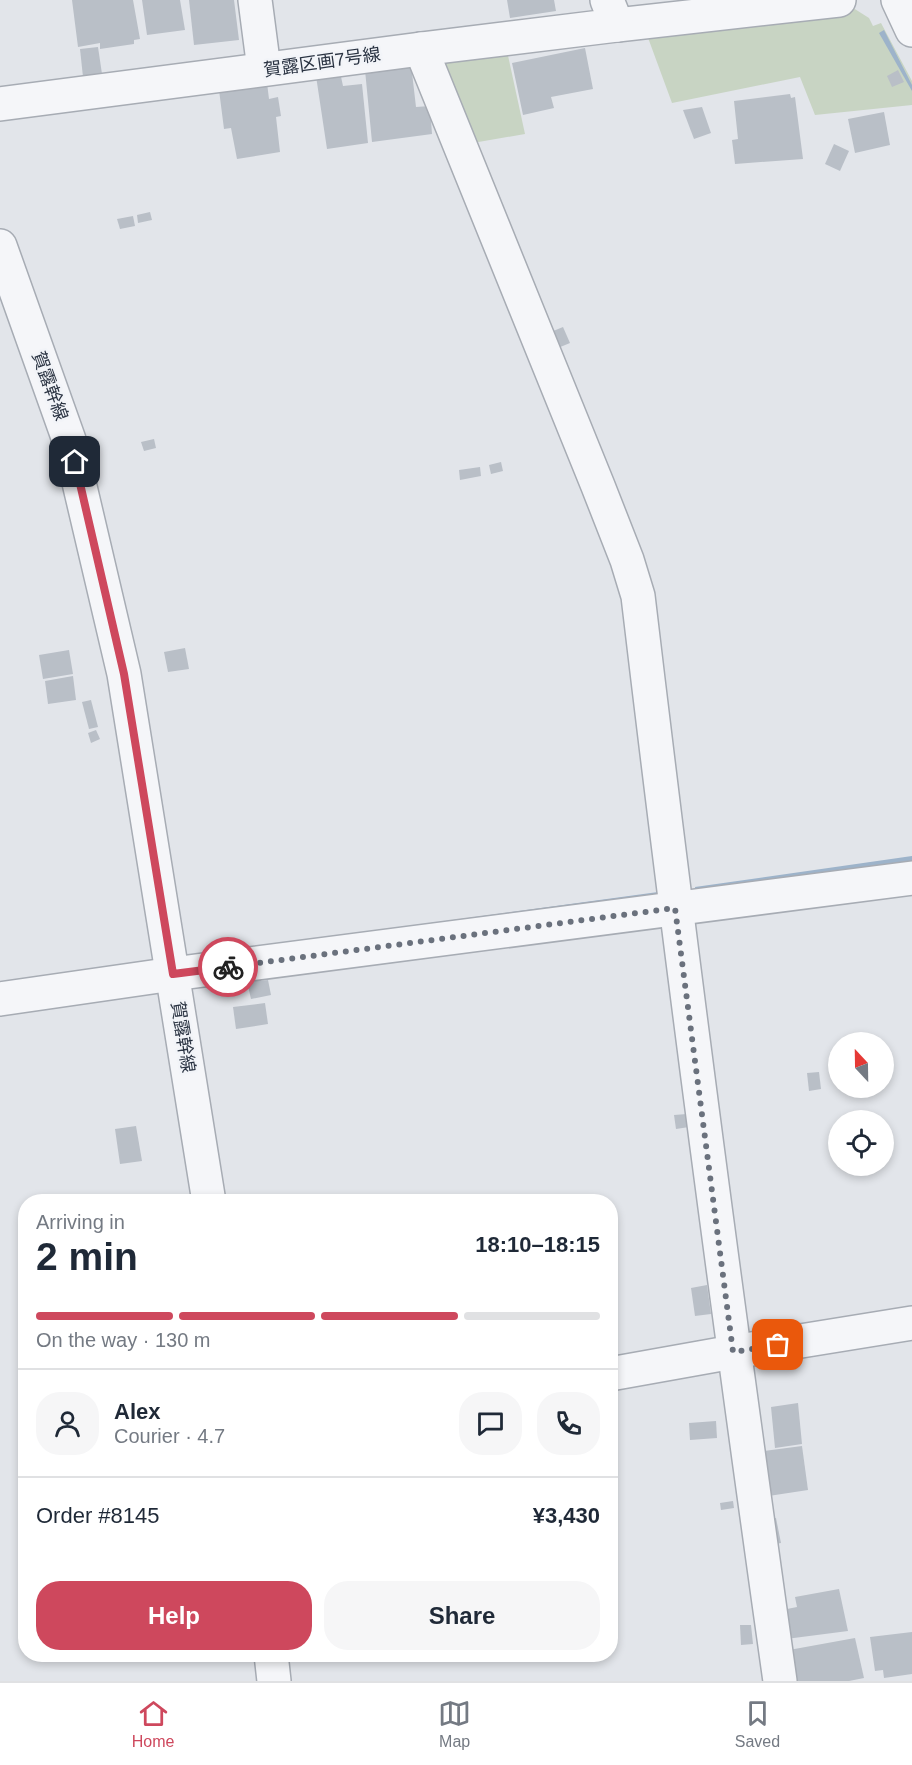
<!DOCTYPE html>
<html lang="en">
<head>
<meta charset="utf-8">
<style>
	:root { --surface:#fff; --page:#f6f6f7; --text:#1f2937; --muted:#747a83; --line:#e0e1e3; --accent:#ce485d }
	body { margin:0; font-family:Arial,"Noto Sans JP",sans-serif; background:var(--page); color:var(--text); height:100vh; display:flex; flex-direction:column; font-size:22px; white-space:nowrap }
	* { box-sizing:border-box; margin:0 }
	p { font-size:20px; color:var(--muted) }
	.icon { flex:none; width:33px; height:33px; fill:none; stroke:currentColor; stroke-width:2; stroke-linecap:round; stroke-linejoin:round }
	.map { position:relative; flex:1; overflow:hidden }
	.drawer { position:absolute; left:18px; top:1194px; width:600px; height:468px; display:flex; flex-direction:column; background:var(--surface); border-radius:24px; box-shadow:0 3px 9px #0003 }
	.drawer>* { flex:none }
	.needle { width:39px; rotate:338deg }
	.controls { position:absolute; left:828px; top:1032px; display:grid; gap:12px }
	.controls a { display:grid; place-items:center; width:66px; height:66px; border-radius:50%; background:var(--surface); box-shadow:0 3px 9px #0003; font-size:30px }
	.pin { position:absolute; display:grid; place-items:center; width:51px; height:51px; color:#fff; margin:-26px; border-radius:12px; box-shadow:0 3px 9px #0006 }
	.courier { position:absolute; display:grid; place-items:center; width:60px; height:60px; margin:-30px; border:4px solid #ce485d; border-radius:50%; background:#fff; color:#222; box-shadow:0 2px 8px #0007 }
	.summary em { font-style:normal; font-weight:800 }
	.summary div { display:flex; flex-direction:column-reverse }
	.summary { display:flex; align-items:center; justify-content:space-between; height:102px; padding:0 18px }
	h1 { font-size:39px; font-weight:800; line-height:45px }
	.bar { display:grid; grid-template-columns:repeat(4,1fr); gap:9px 6px; align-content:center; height:72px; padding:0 18px }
	.bar i { height:8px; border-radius:4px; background:var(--line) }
	.bar .selected { background:var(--accent) }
	.bar p { grid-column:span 4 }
	.line { display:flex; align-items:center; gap:15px; padding:0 18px; border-top:2px solid var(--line) }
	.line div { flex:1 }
	.round { display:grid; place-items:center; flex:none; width:63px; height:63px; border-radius:24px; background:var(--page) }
	.button { display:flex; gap:12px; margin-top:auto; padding:12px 18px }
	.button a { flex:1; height:69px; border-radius:24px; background:var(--accent); color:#fff; font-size:24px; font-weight:800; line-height:69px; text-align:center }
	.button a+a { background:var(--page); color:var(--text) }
	.menu { display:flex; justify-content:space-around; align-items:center; height:84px; border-top:2px solid var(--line); background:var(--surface); font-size:16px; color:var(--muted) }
	.menu a { display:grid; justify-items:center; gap:3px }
	.menu .selected { color:var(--accent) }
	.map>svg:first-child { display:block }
	.green { fill:#c8d4c3 }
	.water { fill:#9db3ca }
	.building { fill:#b9bfc7 }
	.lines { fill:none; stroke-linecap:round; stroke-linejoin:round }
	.minor-casing { stroke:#a7acb4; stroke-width:36 }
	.minor { stroke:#f5f6f9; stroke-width:33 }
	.done { stroke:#6a717d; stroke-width:6; stroke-dasharray:0 10.8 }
	.route { stroke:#ce485d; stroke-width:8 }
	.labels { text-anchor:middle; stroke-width:5; stroke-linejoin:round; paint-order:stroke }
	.street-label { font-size:18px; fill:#2a3342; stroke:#f2f4f8 }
</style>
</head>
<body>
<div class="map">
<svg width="912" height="1681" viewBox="0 0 912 1681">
	<rect width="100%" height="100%" fill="#e2e5ea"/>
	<g class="green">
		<polygon points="850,6 869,18 873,26 881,23 912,81 912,105 815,115 800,77 672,103 647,35"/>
		<polygon points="507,51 525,134 467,144 433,61"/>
	</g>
	<g class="water">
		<polygon points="884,30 912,85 912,91 879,33"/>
		<polygon points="912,856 912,862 696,892 695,887"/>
		<polygon points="658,892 659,896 232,950"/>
	</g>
	<g class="building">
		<polygon points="72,0 133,0 140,39 134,40 134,44 100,49 100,43 78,47"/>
		<polygon points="142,0 180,0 185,30 147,35"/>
		<polygon points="189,0 234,0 239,40 194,45"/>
		<polygon points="507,0 554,0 556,11 510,18"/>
		<polygon points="98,47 102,74 83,77 80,49"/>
		<polygon points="585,48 593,89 551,97 554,108 523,115 512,63"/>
		<polygon points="411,64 416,107 430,106 432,134 372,142 365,70"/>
		<polygon points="898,70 904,82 892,87 887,76"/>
		<polygon points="340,72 343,86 362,84 368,143 327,149 316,76"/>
		<polygon points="267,83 269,99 278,97 281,116 276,117 280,152 237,159 231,128 224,129 219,90"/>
		<polygon points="790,94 791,98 795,97 803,159 735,164 732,140 738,139 734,101"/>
		<polygon points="702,107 711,133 694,139 683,110"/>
		<polygon points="884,112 890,145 855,153 848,119"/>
		<polygon points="834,144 849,151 840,171 825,164"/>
		<polygon points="150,212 152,220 138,223 137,215"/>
		<polygon points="133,216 135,226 120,229 117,219"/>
		<polygon points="563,327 570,343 553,350 546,334"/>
		<polygon points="154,439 156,448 144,451 141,442"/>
		<polygon points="501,462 503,471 491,474 489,465"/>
		<polygon points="480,467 481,476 460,480 459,470"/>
		<polygon points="185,648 189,669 168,672 164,652"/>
		<polygon points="69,650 73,674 43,679 39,655"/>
		<polygon points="73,676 76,700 48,704 45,681"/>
		<polygon points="91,700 98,727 89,729 82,702"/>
		<polygon points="96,730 100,739 91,743 88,733"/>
		<polygon points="260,977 261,981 268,980 271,995 251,999 248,986 244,987 243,979"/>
		<polygon points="265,1003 268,1024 236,1029 233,1007"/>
		<polygon points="819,1072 821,1089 809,1091 807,1073"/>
		<polygon points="687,1114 689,1127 676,1129 674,1115"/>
		<polygon points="136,1126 142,1161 120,1164 115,1129"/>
		<polygon points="707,1285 711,1314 695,1316 691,1288"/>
		<polygon points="798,1403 802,1444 775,1448 771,1407"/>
		<polygon points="716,1421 717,1438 690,1440 689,1423"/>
		<polygon points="802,1446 808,1490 762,1497 756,1452"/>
		<polygon points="733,1501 734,1508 721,1510 720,1503"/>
		<polygon points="776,1518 781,1543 769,1545 764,1520"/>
		<polygon points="839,1589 848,1631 786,1639 782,1610 797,1607 795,1597"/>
		<polygon points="740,1625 751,1625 753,1644 741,1645"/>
		<polygon points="912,1632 912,1674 884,1678 883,1670 875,1671 870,1637"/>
		<polygon points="855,1638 864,1678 849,1681 795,1681 789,1650"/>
	</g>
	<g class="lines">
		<defs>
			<g id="minor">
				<polyline points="255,0 264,69"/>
				<polyline points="898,0 912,30"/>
				<polyline points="617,25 839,0"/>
				<path d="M421 49 598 486 627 560 638 596C681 959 729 1320 780 1681"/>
				<polyline points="0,104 421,49 617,25 607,0"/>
				<polyline points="0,246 69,440 124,674 209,1202"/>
				<polyline points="0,999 173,974 912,878"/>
				<polyline points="610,1374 733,1352 912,1323"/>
				<polyline points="271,1654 274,1681"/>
			</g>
		</defs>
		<use href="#minor" class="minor-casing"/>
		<use href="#minor" class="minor"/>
	</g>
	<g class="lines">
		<polyline class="done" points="228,967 675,908 733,1352 778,1345"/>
		<polyline class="route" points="75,462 124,674 173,974 228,967"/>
	</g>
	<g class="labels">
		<g class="street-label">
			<text transform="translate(322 62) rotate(-8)" y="6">賀露区画7号線</text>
			<text transform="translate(50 386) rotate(70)" y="6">賀露幹線</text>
			<text transform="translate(183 1037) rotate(81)" y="6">賀露幹線</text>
		</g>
	</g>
</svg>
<div class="controls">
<a><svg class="needle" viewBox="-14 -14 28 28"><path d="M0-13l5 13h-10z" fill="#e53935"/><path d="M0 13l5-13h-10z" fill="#747a83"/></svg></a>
<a><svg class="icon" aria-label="locate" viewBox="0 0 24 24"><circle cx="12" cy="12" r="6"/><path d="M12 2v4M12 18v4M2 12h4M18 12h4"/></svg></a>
</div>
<div class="pin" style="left:778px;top:1345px;background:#ea580c"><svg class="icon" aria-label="bag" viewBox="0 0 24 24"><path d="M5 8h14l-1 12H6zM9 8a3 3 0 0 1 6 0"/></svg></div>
<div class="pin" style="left:75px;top:462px;background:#1f2937"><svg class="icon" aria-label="home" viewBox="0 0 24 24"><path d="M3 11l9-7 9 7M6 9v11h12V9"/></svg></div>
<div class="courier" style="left:228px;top:967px"><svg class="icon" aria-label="bike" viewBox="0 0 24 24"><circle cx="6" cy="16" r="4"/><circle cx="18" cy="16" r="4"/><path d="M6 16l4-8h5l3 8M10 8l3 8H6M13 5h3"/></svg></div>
<section class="drawer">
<div class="summary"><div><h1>2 min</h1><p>Arriving in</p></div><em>18:10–18:15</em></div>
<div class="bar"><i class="selected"></i><i class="selected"></i><i class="selected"></i><i></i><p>On the way · 130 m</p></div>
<div class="line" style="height:108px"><a class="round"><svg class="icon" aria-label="person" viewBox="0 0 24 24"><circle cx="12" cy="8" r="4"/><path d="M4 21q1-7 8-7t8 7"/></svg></a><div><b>Alex</b><p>Courier · 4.7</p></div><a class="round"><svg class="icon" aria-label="chat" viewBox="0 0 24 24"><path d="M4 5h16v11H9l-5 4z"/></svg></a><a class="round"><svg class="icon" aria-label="phone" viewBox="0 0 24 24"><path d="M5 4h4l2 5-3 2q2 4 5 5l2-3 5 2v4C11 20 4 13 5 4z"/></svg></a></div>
<div class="line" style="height:78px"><div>Order #8145</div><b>¥3,430</b></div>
<div class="button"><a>Help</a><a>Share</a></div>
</section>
</div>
<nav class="menu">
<a class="selected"><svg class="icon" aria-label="home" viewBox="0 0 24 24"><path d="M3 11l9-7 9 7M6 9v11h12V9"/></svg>Home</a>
<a><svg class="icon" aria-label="map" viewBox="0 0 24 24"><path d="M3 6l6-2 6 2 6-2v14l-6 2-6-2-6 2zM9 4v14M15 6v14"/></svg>Map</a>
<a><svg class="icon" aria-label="saved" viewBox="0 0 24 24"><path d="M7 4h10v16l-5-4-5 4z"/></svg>Saved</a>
</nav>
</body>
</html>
